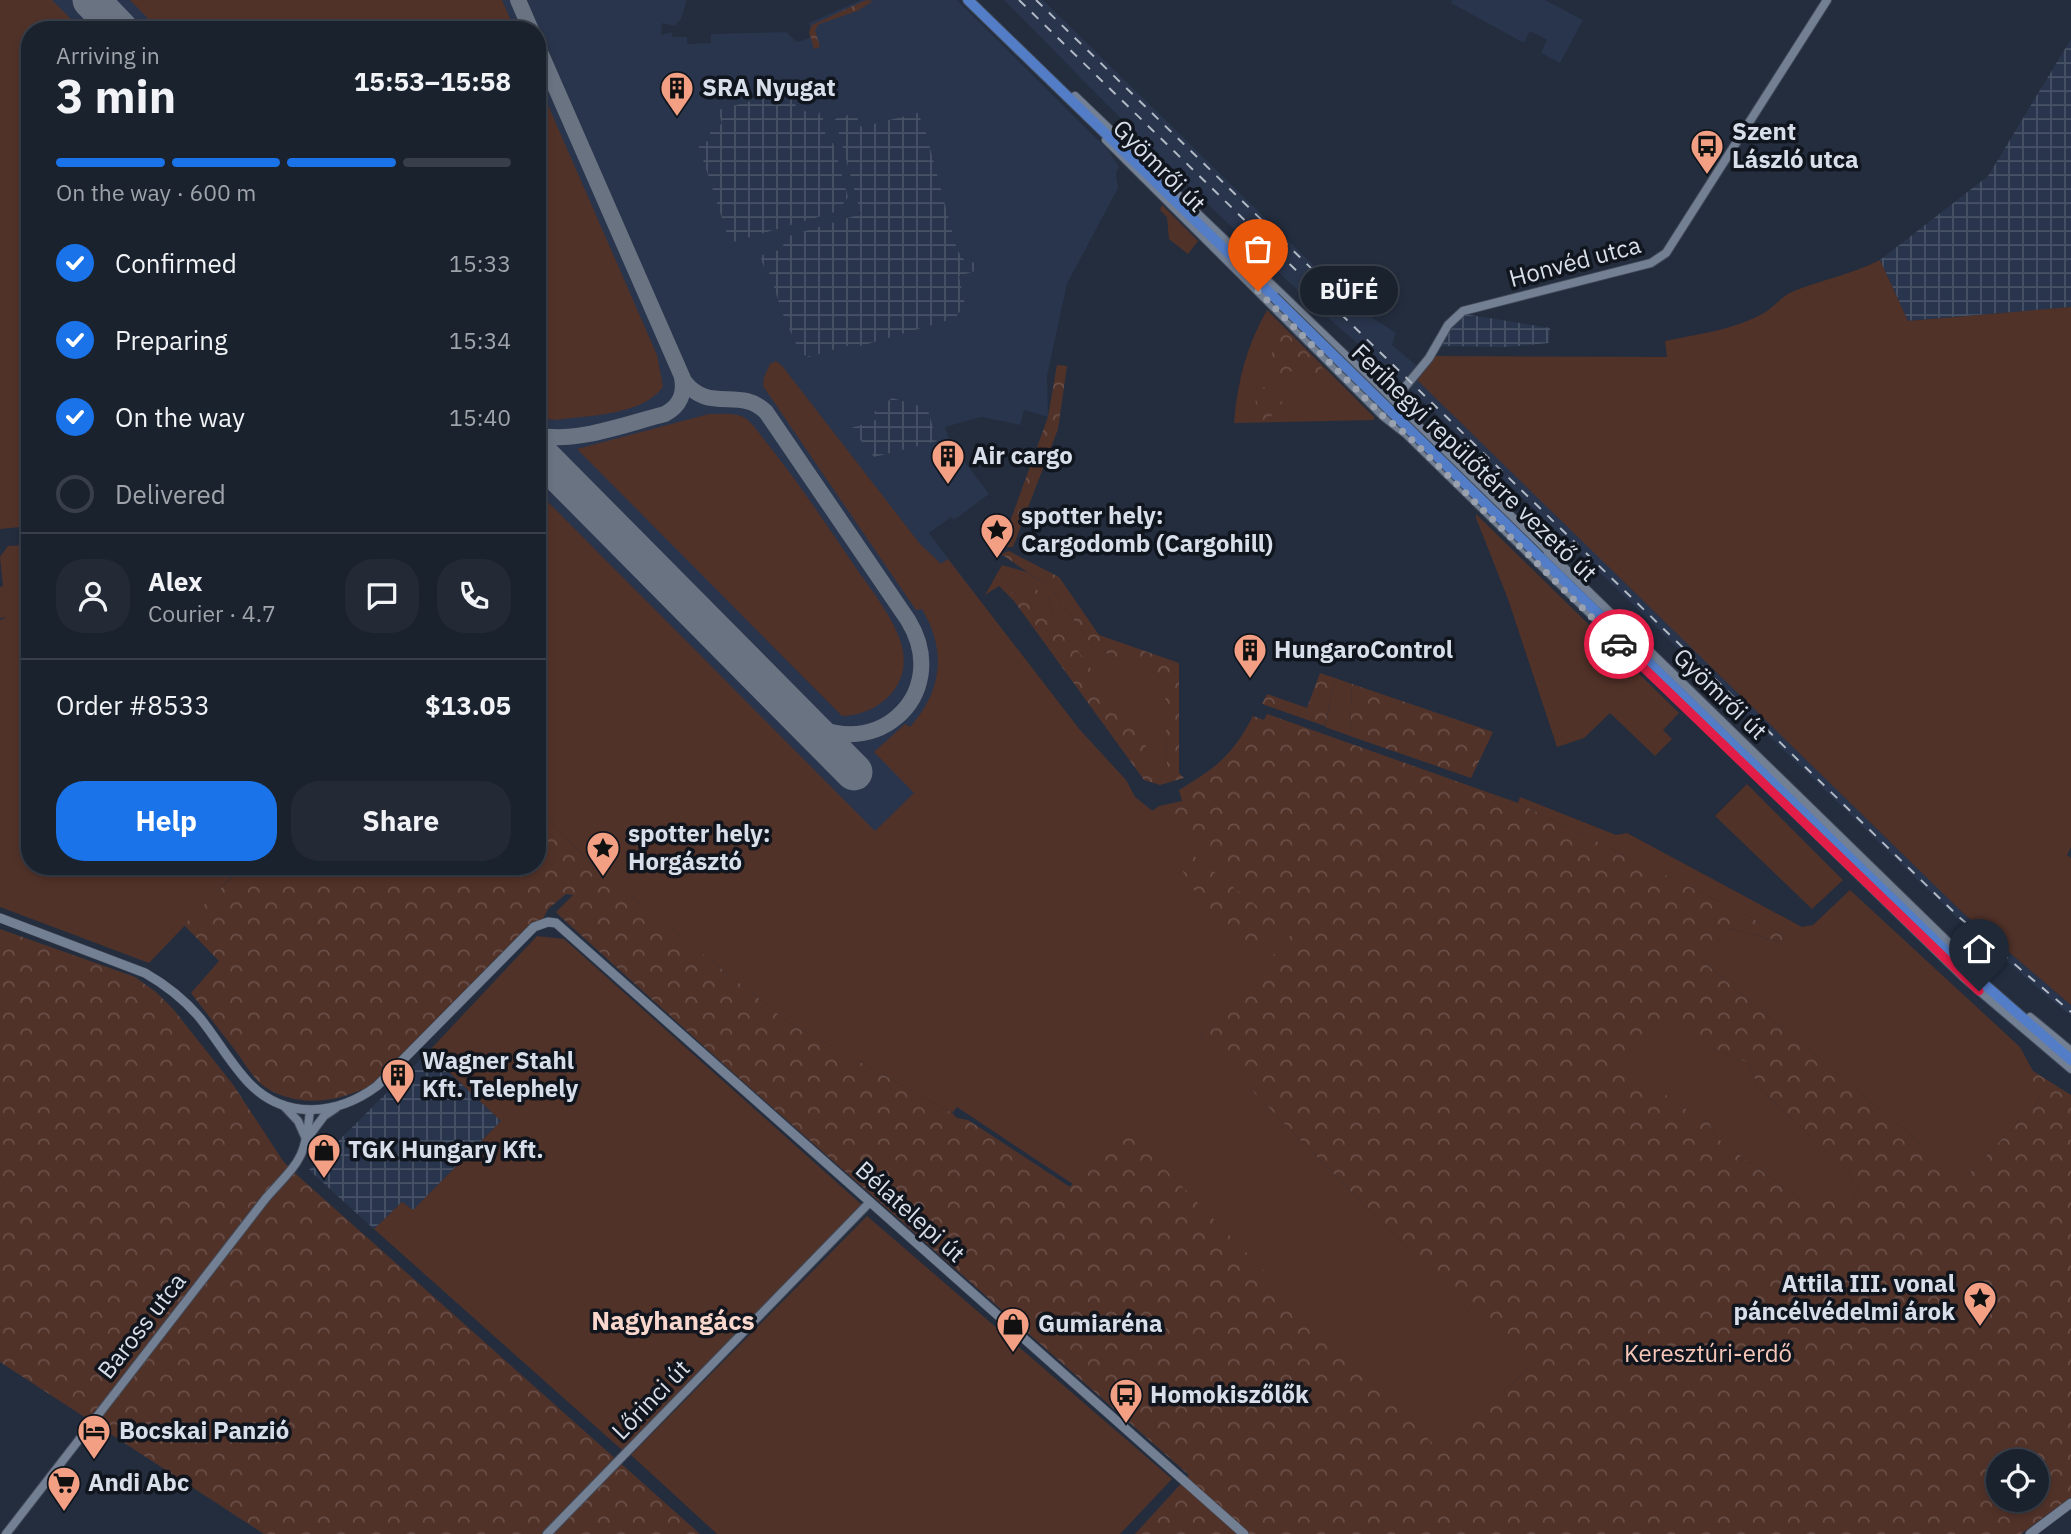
<!DOCTYPE html>
<html lang="en">
<head>
<meta charset="utf-8">
<style>
	:root { --surface:#1a222e; --page:#232a36; --text:#f1f3f6; --muted:#9fa4aa; --line:#383f4a; --accent:#1a73e8 }
	body { margin:0; font-family:"IBM Plex Sans",sans-serif; background:var(--page); color:var(--text); height:100vh; display:flex; flex-direction:column; font-size:26px; white-space:nowrap }
	* { box-sizing:border-box; margin:0 }
	p { font-size:23px; color:var(--muted) }
	.icon { flex:none; width:38px; height:38px; fill:none; stroke:currentColor; stroke-width:2; stroke-linecap:round; stroke-linejoin:round }
	.map { position:relative; flex:1; overflow:hidden }
	.panel { position:absolute; left:21px; top:21px; width:525px; height:854px; display:flex; flex-direction:column; background:var(--surface); border-radius:28px; box-shadow:0 4px 10px #0003,0 0 0 2px var(--line) }
	.panel>* { flex:none }
	.buttons { position:absolute; left:1986px; top:1449px; display:grid; gap:14px }
	.buttons a { display:grid; place-items:center; width:63px; height:63px; border-radius:50%; background:var(--surface); box-shadow:0 4px 10px #0003,0 0 0 2px var(--line); font-size:35px }
	.pin { position:absolute; display:grid; place-items:center; width:60px; height:60px; color:#fff; margin:-72px -30px; border-radius:50% 50% 50% 0; rotate:-45deg; box-shadow:0 0 7px #0007 }
	.pin .icon { rotate:45deg }
	.courier { position:absolute; display:grid; place-items:center; width:70px; height:70px; margin:-35px; border:5px solid #e11d48; border-radius:50%; background:#fff; color:#222; box-shadow:0 2px 9px #0007 }
	.bubble { position:absolute; height:49px; border-radius:24px; background:var(--surface); box-shadow:0 4px 10px #0003,0 0 0 2px var(--line); font-size:23px; font-weight:700; line-height:49px; text-align:center }
	.summary em { font-style:normal; font-weight:700 }
	.summary div { display:flex; flex-direction:column-reverse }
	.summary { display:flex; align-items:center; justify-content:space-between; height:119px; padding:0 35px }
	h1 { font-size:46px; font-weight:700; line-height:52px }
	.bar { display:grid; grid-template-columns:repeat(4,1fr); gap:10px 7px; align-content:center; height:84px; padding:0 35px }
	.bar i { height:9px; border-radius:5px; background:var(--line) }
	.bar .current { background:var(--accent) }
	.bar p { grid-column:span 4 }
	.line { display:flex; align-items:center; gap:18px; padding:0 35px; border-top:2px solid var(--line) }
	.line div { flex:1 }
	.round { display:grid; place-items:center; flex:none; width:74px; height:74px; border-radius:28px; background:var(--page) }
	ol { padding:0 35px; list-style:none }
	li { display:flex; align-items:center; gap:21px; height:77px }
	li p { margin-inline-start:auto }
	li .icon { padding:7px; border-radius:50%; background:var(--accent); color:#fff; stroke-width:4 }
	li:last-child { color:var(--muted) }
	li i { width:38px; height:38px; border:4px solid var(--line); border-radius:50% }
	.primary-button { display:flex; gap:14px; margin-top:auto; padding:14px 35px }
	.primary-button a { flex:1; height:80px; border-radius:28px; background:var(--accent); color:#fff; font-size:28px; font-weight:700; line-height:80px; text-align:center }
	.primary-button a+a { background:var(--page); color:var(--text) }
	.map>svg:first-child { display:block }
	.built { fill:#29354c }
	.industrial { fill:url(#industrial-grid) }
	.green { fill:#513229 }
	.forest { fill:url(#forest-crowns); fill-rule:evenodd }
	.lines { fill:none; stroke-linecap:round; stroke-linejoin:round }
	.taxiway { stroke:#6a7382; stroke-width:16 }
	.runway { stroke:#6a7382; stroke-width:37 }
	.tertiary-casing { stroke:#414a58; stroke-width:10 }
	.secondary-casing { stroke:#414a58; stroke-width:10 }
	.primary-casing { stroke:#414a58; stroke-width:12 }
	.tertiary { stroke:#737f93; stroke-width:8 }
	.secondary { stroke:#737f93; stroke-width:9 }
	.primary { stroke:#537dc7; stroke-width:10 }
	.rail { stroke:#b1b9c5; stroke-width:2; stroke-dasharray:9 9; stroke-linecap:butt }
	.primary-bridge-casing { stroke:#414a58; stroke-width:12; stroke-linecap:butt }
	.primary-bridge { stroke:#537dc7; stroke-width:10 }
	.done { stroke:#99a1ae; stroke-width:7; stroke-dasharray:0 12.6 }
	.route { stroke:#e11d48; stroke-width:9 }
	.labels { text-anchor:middle; stroke-width:7; stroke-linejoin:round; paint-order:stroke }
	.poi-label { font-size:24px; font-weight:bold; fill:#d8dfea; stroke:#11151d; text-anchor:start }
	.street-label { font-size:24px; fill:#d8dfea; stroke:#11151d }
	.park-label { font-size:24px; fill:#f6c6b7; stroke:#11151d }
	.neighbourhood-label { font-size:26px; font-weight:bold; fill:#f9d7cd; stroke:#11151d }
</style>
</head>
<body>
<div class="map">
<svg width="2071" height="1534" viewBox="0 0 2071 1534">
	<defs>
		<pattern id="industrial-grid" width="8" height="8" patternUnits="userSpaceOnUse" patternTransform="scale(1.75)"><rect width="8" height="8" fill="#29354c"/><path d="M0 4h8M4 0v8" fill="none" stroke="#475266"/></pattern>
		<pattern id="forest-crowns" width="20" height="18" patternUnits="userSpaceOnUse" patternTransform="scale(1.75)"><rect width="20" height="18" fill="#513229"/><path d="M2 6a3 3 0 1 1 6 0M12 15a3 3 0 1 1 6 0" fill="none" stroke="#694f48"/></pattern>
	</defs>
	<rect width="100%" height="100%" fill="#232d3e"/>
	<g class="built">
		<polygon points="0,0 687,0 681,19 675,26 662,23 661,35 671,32 673,37 687,37 687,44 711,43 711,34 786,32 797,42 813,37 809,23 861,0 957,0 1108,150 1119,167 1116,173 1118,188 1067,284 1047,376 1048,417 1024,410 1020,425 981,417 945,427 950,443 989,494 954,520 951,517 929,533 1033,671 1080,730 1126,780 1135,797 1299,927 1073,1184 957,1107 952,1113 537,807 537,30 30,30 30,526 0,529"/>
		<polygon points="1004,0 1043,0 1312,264 1362,311 1396,333 1392,345 1421,369 1415,377 1963,913 2071,1005 2071,1015 2056,1004 1957,918 1409,388 1312,304 1163,161"/>
		<polygon points="1452,0 1545,0 1583,20 1560,63 1541,53 1547,40 1530,31 1524,43 1451,3"/>
	</g>
	<g class="industrial">
		<polygon points="2071,39 2071,307 1908,321 1880,260 1988,176"/>
		<polygon points="791,90 797,110 802,109 816,118 820,112 825,115 822,121 828,143 833,143 848,197 838,211 730,243 698,144 712,140 709,129 722,124 718,110"/>
		<polygon points="855,113 861,127 918,113 926,133 957,250 965,261 976,263 978,270 959,276 965,304 955,318 861,346 845,346 809,357 800,353 782,312 769,272 765,270 760,256 782,249 786,237 861,214 835,119"/>
		<polygon points="1464,314 1550,328 1549,343 1508,347 1441,346 1450,328"/>
		<polygon points="892,398 920,406 926,404 937,441 874,457 851,428 879,419 874,412"/>
		<polygon points="428,1052 501,1121 413,1210 402,1202 374,1229 309,1170"/>
	</g>
	<g class="green">
		<polygon points="0,0 52,0 82,30 30,30 30,526 0,529"/>
		<polygon points="130,0 502,0 515,30 159,30"/>
		<path d="M537 80 657 355 663 387C641 416 589 415 557 420L546 419 537 410Z"/>
		<polygon points="1162,205 1198,241 1188,254 1169,239 1167,217 1160,210"/>
		<path d="M1880 260 1908 321 2071 307V847L2067 855 2071 858V1005L1963 913 1414 377 1431 356 1667 357 1665 341C1698 334 1734 330 1764 313 1774 307 1783 295 1794 291 1822 280 1852 274 1880 260Z"/>
		<polygon points="1358,273 1392,298 1387,305 1353,280"/>
		<path d="M1267 310 1374 417V420L1234 423C1237 382 1247 345 1267 310Z"/>
		<path d="M776 361 783 367 920 544 941 564 948 559 1080 730 1126 780 1135 797 1299 927 1200 1038 1527 1370 1438 1451 1123 1127 1073 1184 957 1107 952 1113 788 1022 594 867 537 807V491L875 831 914 793 874 752 905 724 910 727C942 691 947 651 922 609L916 610 763 386 764 377 770 364Z"/>
		<path d="M709 414C721 414 735 412 745 418 755 425 762 438 770 447 801 486 828 527 856 568 872 591 896 621 902 647 912 686 878 715 842 716L577 449Z"/>
		<polygon points="1476,514 1679,713 1663,730 1672,739 1655,756 1610,713 1584,738 1557,747 1508,599 1476,518"/>
		<polygon points="30,545 30,866 242,866 149,963 0,907 0,620 7,617 0,618 0,587 3,586 0,557 8,546"/>
		<polygon points="1002,565 1027,572 1051,588 1094,648 1166,677 1167,773 1154,775 1055,619 1048,597 1012,593 1014,601 999,586 985,595"/>
		<polygon points="1335,678 1352,684 1350,736 1325,727"/>
		<polygon points="1747,784 1843,880 1812,909 1715,816"/>
		<polygon points="1520,797 1616,835 1627,833 1802,927 1813,925 1850,890 2020,1047 2033,1071 2033,1082 2040,1099 1966,1177 1956,1173 1701,960 1730,928 1780,942 1784,936 1737,910 1518,803"/>
		<polygon points="537,936 564,939 862,1205 622,1450 374,1229 402,1202 413,1210 501,1121 428,1052"/>
		<polygon points="1657,1017 1714,1049 1749,1063 1758,1087 1848,1171 1859,1191 1850,1204 1806,1204 1713,1135 1709,1121 1701,1120 1619,1062"/>
		<polygon points="867,1216 1172,1479 1120,1534 717,1534 631,1455"/>
	</g>
	<g class="forest">
		<polygon points="866,0 873,1 857,11 819,24 815,30 820,47 814,49 809,32 812,25"/>
		<polygon points="1284,329 1324,370 1320,374 1306,370 1310,366 1302,359 1293,355 1289,363 1292,371 1283,375 1271,377 1272,348"/>
		<polygon points="1057,365 1067,366 1058,429 1013,547 1004,547 1003,541 1048,417"/>
		<polygon points="1264,387 1273,387 1272,393 1265,400 1275,407 1280,401 1283,402 1273,415 1263,420 1255,417 1256,394"/>
		<polygon points="1009,551 1059,577 1099,635 1179,663 1179,773 1184,778 1160,785 1144,780 1014,601 1011,593 1023,581 1048,597 1055,619 1151,753 1155,775 1167,772 1165,677 1094,648 1051,588 1001,554"/>
		<polygon points="1320,673 1335,678 1325,726 1262,704 1267,694 1307,708"/>
		<polygon points="1352,684 1493,732 1471,778 1350,736"/>
		<path d="M1267 714 1518 803 1737 910 1784 936 1781 942 1730 928 1701 960 1956 1173 1966 1177 2040 1099 2033 1082V1071L2071 1095V1497L2021 1534H1135L1189 1475 739 1078 562 918 556 912 573 895 566 894 548 909 543 919 531 923 370 1086C336 1103 294 1109 261 1084 252 1076 245 1064 238 1054 222 1034 207 1013 191 993L219 961 184 925 243 866H537V807L594 867 788 1022 952 1113 957 1118 968 1120 1070 1187 1123 1126 1439 1450 1527 1370 1200 1038 1298 927 1152 811 1159 806 1182 801 1179 790C1217 767 1232 756 1253 716L1264 720ZM1657 1018 1714 1049 1749 1063 1758 1087 1848 1171 1859 1191 1850 1204 1825 1190 1806 1204 1713 1135 1709 1121 1701 1120 1620 1062ZM1998 1461H2037V1500H1998Z"/>
		<polygon points="1193,855 1284,928 1255,957 1210,917 1182,870"/>
		<polygon points="0,929 135,977 156,992 174,1010 234,1086 283,1161 297,1175 700,1534 264,1534 0,1362"/>
	</g>
	<g class="lines">
		<g class="taxiway">
			<polyline points="518,0 531,30"/>
			<path d="M537 45 684 381C709 414 740 386 766 412L908 620C955 697 868 771 796 714"/>
			<path d="M537 435C576 444 628 423 665 414 680 406 685 394 682 377"/>
		</g>
		<g class="runway">
			<polyline points="91,0 120,30"/>
			<polyline points="537,452 854,772"/>
		</g>
		<defs>
			<g id="tertiary">
				<polyline points="1075,96 1393,401 1981,974"/>
				<polyline points="1106,140 1383,416 1405,433 1963,977 2071,1069"/>
				<polyline points="1391,404 1429,358 1448,325 1463,311 1651,263 1666,253 1827,0"/>
				<polyline points="2030,1017 2071,1051"/>
				<polyline points="283,1105 298,1121 306,1139"/>
				<polyline points="309,1136 324,1116 336,1108"/>
				<path d="M6 1534 266 1198C299 1161 305 1161 310 1110"/>
				<polyline points="547,1534 870,1202"/>
			</g>
			<g id="secondary">
				<path d="M0 918 145 973C166 985 184 999 200 1018 217 1039 230 1063 249 1083 286 1121 338 1115 377 1086L534 927 548 922 556 923 1244 1534"/>
				<polyline points="2030,1534 2071,1503"/>
			</g>
			<g id="primary">
				<polyline points="968,0 1274,297"/>
				<polyline points="1540,557 1945,950 2071,1060"/>
			</g>
		</defs>
		<use href="#tertiary" class="tertiary-casing"/>
		<use href="#secondary" class="secondary-casing"/>
		<use href="#primary" class="primary-casing"/>
		<use href="#tertiary" class="tertiary"/>
		<use href="#secondary" class="secondary"/>
		<use href="#primary" class="primary"/>
		<g class="rail">
			<polyline points="1019,0 1959,917 2071,1012"/>
			<polyline points="1036,0 1314,271"/>
		</g>
		<defs>
			<polyline id="primary-bridge" points="1274,297 1540,557"/>
		</defs>
		<use href="#primary-bridge" class="primary-bridge-casing"/>
		<use href="#primary-bridge" class="primary-bridge"/>
	</g>
	<g class="lines">
		<polyline class="done" points="1258,291 1383,416 1405,433 1619,644"/>
		<polyline class="route" points="1619,644 1979,991"/>
	</g>
	<defs>
		<symbol id="building-pin" viewBox="-11 -11 22 30"><path d="M0 17L-7.5 6A9.5 9.5 0 1 1 7.5 6Z" fill="#f39f84" stroke="#11151d"/><path d="M-4-6H4V6H1V3H-1V6H-4ZM-2.5-4.3h1.7v1.8h-1.7ZM.8-4.3h1.7v1.8H.8ZM-2.5-1h1.7V.8h-1.7ZM.8-1h1.7V.8H.8Z" fill="#111"/></symbol>
		<symbol id="bus-pin" viewBox="-11 -11 22 30"><path d="M0 17L-7.5 6A9.5 9.5 0 1 1 7.5 6Z" fill="#f39f84" stroke="#11151d"/><path d="M-5-6H5V4H4V6H2V4H-2V6H-4V4H-5ZM-3.5-4V0h7V-4ZM-3.5 1.2v1.5H-2V1.2ZM2 1.2v1.5H3.5V1.2Z" fill="#111"/></symbol>
		<symbol id="sight-pin" viewBox="-11 -11 22 30"><path d="M0 17L-7.5 6A9.5 9.5 0 1 1 7.5 6Z" fill="#f39f84" stroke="#11151d"/><path d="M0-6L1.8-2.2L6-1.7L2.9 1.2L3.7 5.4L0 3.3L-3.7 5.4L-2.9 1.2L-6-1.7L-1.8-2.2Z" fill="#111"/></symbol>
		<symbol id="shop-pin" viewBox="-11 -11 22 30"><path d="M0 17L-7.5 6A9.5 9.5 0 1 1 7.5 6Z" fill="#f39f84" stroke="#11151d"/><path d="M-5-2.5h2.3a2.7 3.5 0 0 1 5.4 0H5L5.5 6h-11ZM-1.5-2.5h3a1.5 2.3 0 0 0-3 0Z" fill="#111"/></symbol>
		<symbol id="hotel-pin" viewBox="-11 -11 22 30"><path d="M0 17L-7.5 6A9.5 9.5 0 1 1 7.5 6Z" fill="#f39f84" stroke="#11151d"/><path d="M-6-4.5h1.5V1H6V5H4.5V3h-9V5H-6ZM-4 0a1.8 1.8 0 1 1 3.6 0ZM.5 0V-2.5h3Q6-2.5 6 0Z" fill="#111"/></symbol>
		<symbol id="supermarket-pin" viewBox="-11 -11 22 30"><path d="M0 17L-7.5 6A9.5 9.5 0 1 1 7.5 6Z" fill="#f39f84" stroke="#11151d"/><path d="M-6-5.5h2.5l.6 2H6L4.5 2H-2.5L-4.4-4H-6ZM-1.5 3.2a1.3 1.3 0 1 0 .1 0ZM3 3.2a1.3 1.3 0 1 0 .1 0Z" fill="#111"/></symbol>
	</defs>
	<g fill-rule="evenodd">
		<use href="#building-pin" x="658" y="69" width="38" height="52"/>
		<use href="#bus-pin" x="1688" y="127" width="38" height="52"/>
		<use href="#building-pin" x="929" y="437" width="38" height="52"/>
		<use href="#sight-pin" x="978" y="511" width="38" height="52"/>
		<use href="#building-pin" x="1231" y="631" width="38" height="52"/>
		<use href="#sight-pin" x="584" y="829" width="38" height="52"/>
		<use href="#building-pin" x="379" y="1056" width="38" height="52"/>
		<use href="#shop-pin" x="305" y="1131" width="38" height="52"/>
		<use href="#sight-pin" x="1961" y="1279" width="38" height="52"/>
		<use href="#shop-pin" x="994" y="1305" width="38" height="52"/>
		<use href="#bus-pin" x="1107" y="1376" width="38" height="52"/>
		<use href="#hotel-pin" x="75" y="1412" width="38" height="52"/>
		<use href="#supermarket-pin" x="45" y="1464" width="38" height="52"/>
	</g>
	<g class="labels">
		<g class="poi-label">
			<text x="702" y="96">SRA Nyugat</text>
			<text x="1732" y="140">Szent<tspan x="1732" dy="28">László utca</tspan></text>
			<text x="972" y="464">Air cargo</text>
			<text x="1021" y="524">spotter hely:<tspan x="1021" dy="28">Cargodomb (Cargohill)</tspan></text>
			<text x="1274" y="658">HungaroControl</text>
			<text x="628" y="842">spotter hely:<tspan x="628" dy="28">Horgásztó</tspan></text>
			<text x="422" y="1069">Wagner Stahl<tspan x="422" dy="28">Kft. Telephely</tspan></text>
			<text x="348" y="1158">TGK Hungary Kft.</text>
			<text x="1955" y="1292" text-anchor="end">Attila III. vonal<tspan x="1955" dy="28">páncélvédelmi árok</tspan></text>
			<text x="1038" y="1332">Gumiaréna</text>
			<text x="1150" y="1403">Homokiszőlők</text>
			<text x="119" y="1439">Bocskai Panzió</text>
			<text x="88" y="1491">Andi Abc</text>
		</g>
		<g class="street-label">
			<text transform="translate(1159 166) rotate(45)" y="8">Gyömrői út</text>
			<text transform="translate(1575 262) rotate(-15)" y="8">Honvéd utca</text>
			<text transform="translate(1474 463) rotate(44)" y="8">Ferihegyi repülőtérre vezető út</text>
			<text transform="translate(1720 694) rotate(44)" y="8">Gyömrői út</text>
			<text transform="translate(910 1212) rotate(42)" y="8">Bélatelepi út</text>
			<text transform="translate(142 1326) rotate(-52)" y="8">Baross utca</text>
			<text transform="translate(651 1400) rotate(-46)" y="8">Lőrinci út</text>
		</g>
		<g class="park-label">
			<text x="1708" y="1362">Keresztúri-erdő</text>
		</g>
		<g class="neighbourhood-label">
			<text x="673" y="1330">Nagyhangács</text>
		</g>
	</g>
</svg>
<div class="buttons">
<a><svg class="icon" aria-label="locate" viewBox="0 0 24 24"><circle cx="12" cy="12" r="6"/><path d="M12 2v4M12 18v4M2 12h4M18 12h4"/></svg></a>
</div>
<div class="pin" style="left:1258px;top:291px;background:#ea580c"><svg class="icon" aria-label="bag" viewBox="0 0 24 24"><path d="M5 8h14l-1 12H6zM9 8a3 3 0 0 1 6 0"/></svg></div>
<div class="pin" style="left:1979px;top:991px;background:#1f2937"><svg class="icon" aria-label="home" viewBox="0 0 24 24"><path d="M3 11l9-7 9 7M6 9v11h12V9"/></svg></div>
<div class="courier" style="left:1619px;top:644px"><svg class="icon" aria-label="car" viewBox="0 0 24 24"><path d="M5 17H2v-5l4-1 3-4h7l3 4 3 1v5h-3M9 17h6M6 11h13"/><circle cx="7" cy="17" r="2"/><circle cx="17" cy="17" r="2"/></svg></div>
<div class="bubble" style="left:1300px;top:266px;width:98px">BÜFÉ</div>
<section class="panel">
<div class="summary"><div><h1>3 min</h1><p>Arriving in</p></div><em>15:53–15:58</em></div>
<div class="bar"><i class="current"></i><i class="current"></i><i class="current"></i><i></i><p>On the way · 600 m</p></div>
<ol>
<li><svg class="icon" aria-label="check" viewBox="0 0 24 24"><path d="M5 12l5 5 9-10"/></svg>Confirmed<p>15:33</p></li>
<li><svg class="icon" aria-label="check" viewBox="0 0 24 24"><path d="M5 12l5 5 9-10"/></svg>Preparing<p>15:34</p></li>
<li><svg class="icon" aria-label="check" viewBox="0 0 24 24"><path d="M5 12l5 5 9-10"/></svg>On the way<p>15:40</p></li>
<li><i></i>Delivered</li>
</ol>
<div class="line" style="height:126px"><a class="round"><svg class="icon" aria-label="person" viewBox="0 0 24 24"><circle cx="12" cy="8" r="4"/><path d="M4 21q1-7 8-7t8 7"/></svg></a><div><b>Alex</b><p>Courier · 4.7</p></div><a class="round"><svg class="icon" aria-label="chat" viewBox="0 0 24 24"><path d="M4 5h16v11H9l-5 4z"/></svg></a><a class="round"><svg class="icon" aria-label="phone" viewBox="0 0 24 24"><path d="M5 4h4l2 5-3 2q2 4 5 5l2-3 5 2v4C11 20 4 13 5 4z"/></svg></a></div>
<div class="line" style="height:91px"><div>Order #8533</div><b>$13.05</b></div>
<div class="primary-button"><a>Help</a><a>Share</a></div>
</section>
</div>
</body>
</html>
